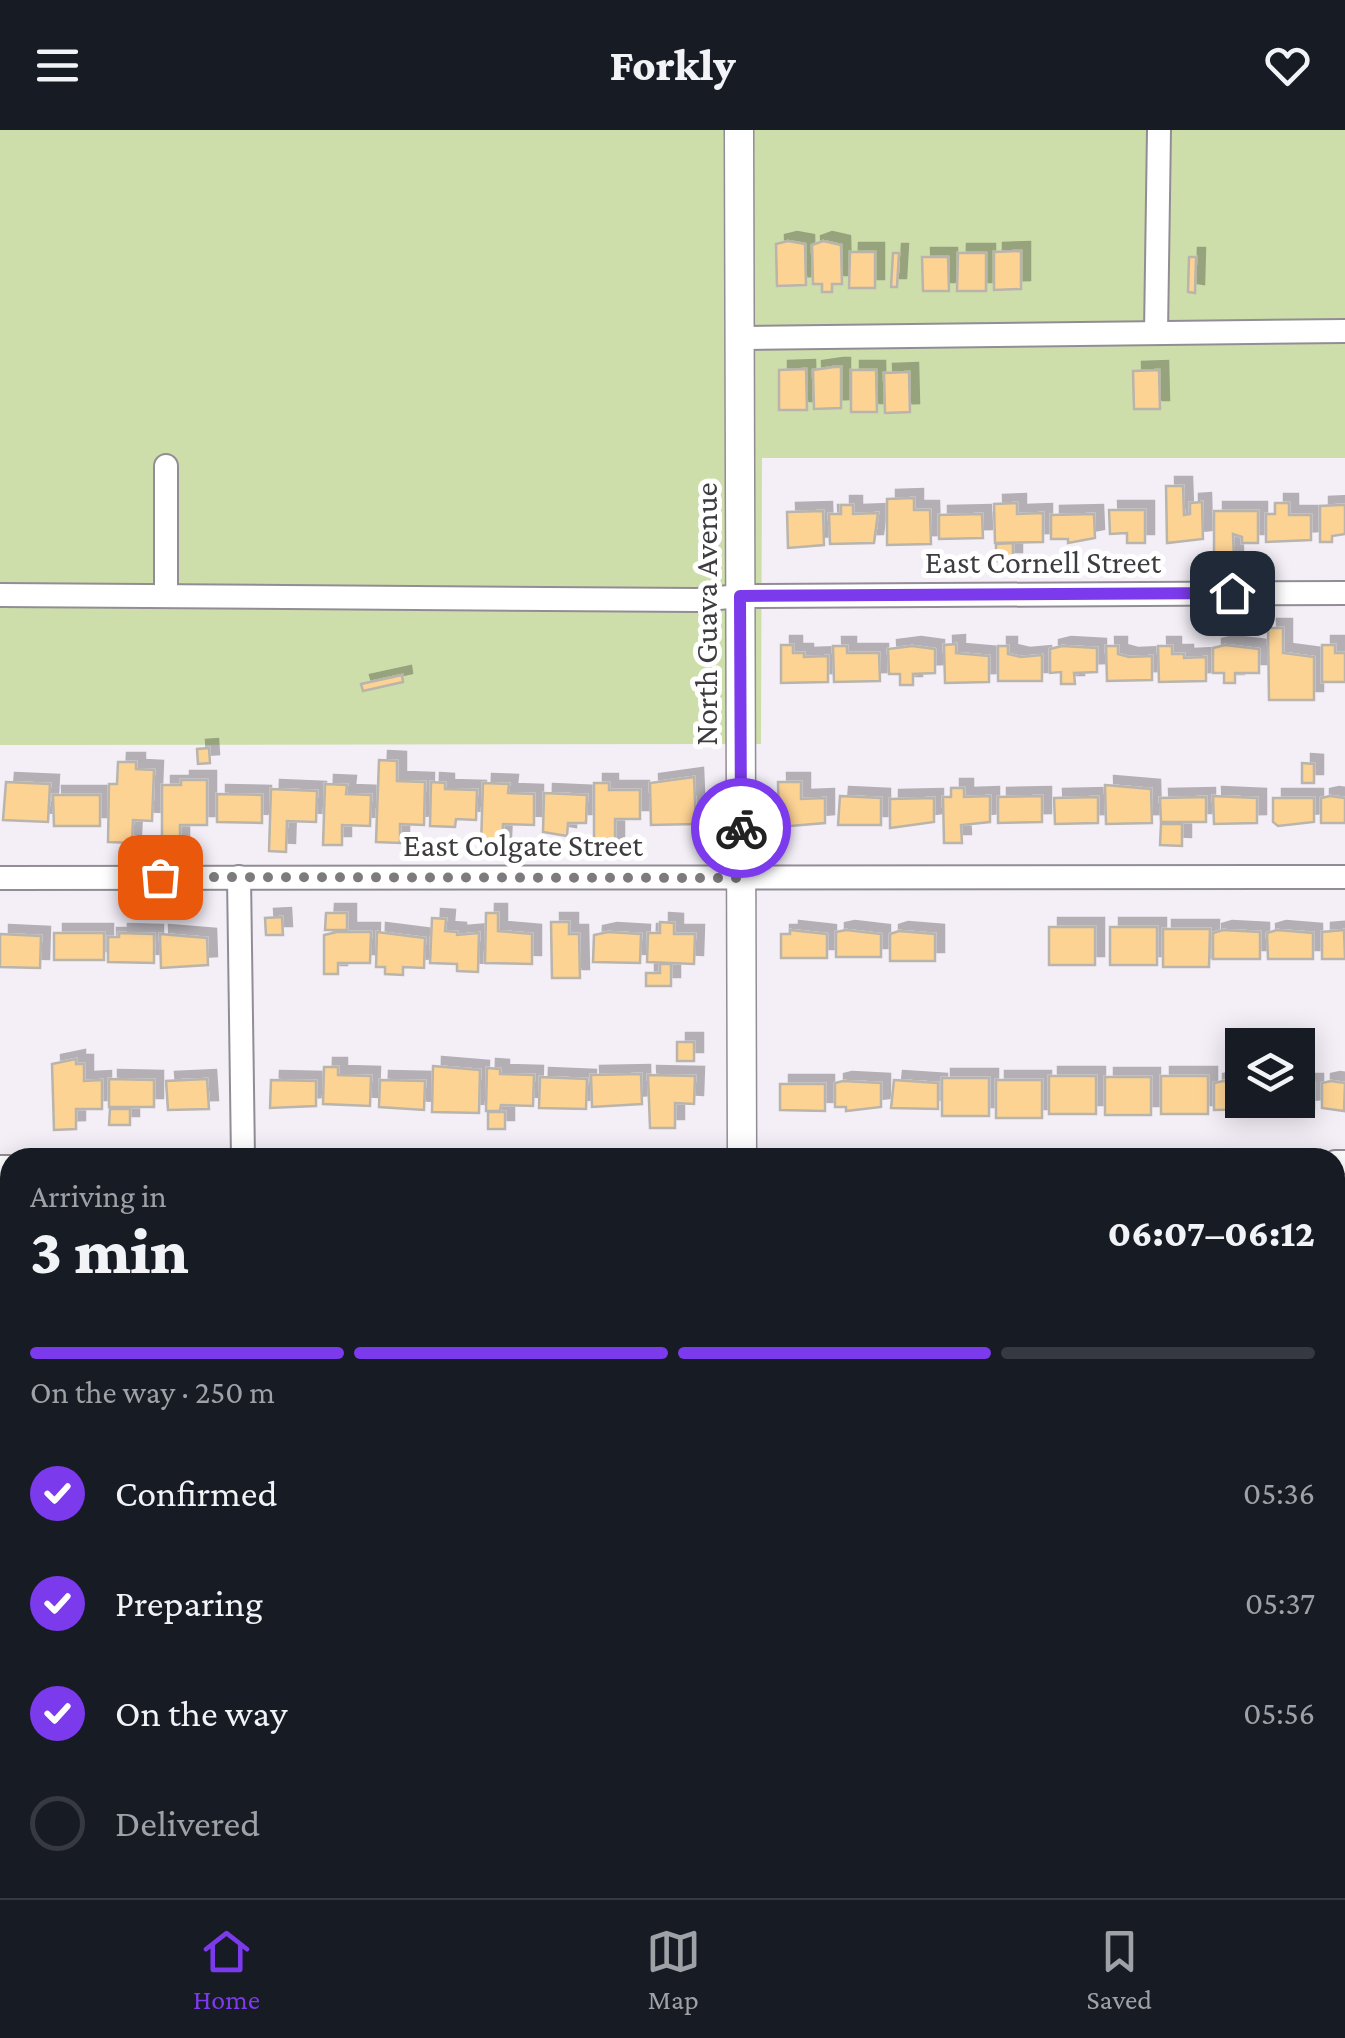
<!DOCTYPE html>
<html lang="en">
<head>
<meta charset="utf-8">
<style>
	:root { --surface:#171b24; --page:#20242c; --text:#f1f3f6; --muted:#9ea1a6; --line:#363941; --accent:#7c3aed }
	body { margin:0; font-family:"Crimson Pro",serif; background:var(--page); color:var(--text); height:100vh; display:flex; flex-direction:column; font-size:38px; white-space:nowrap }
	* { box-sizing:border-box; margin:0 }
	p { font-size:32px; color:var(--muted) }
	.icon { flex:none; width:55px; height:55px; fill:none; stroke:currentColor; stroke-width:2; stroke-linecap:round; stroke-linejoin:round }
	.map { position:relative; flex:1; overflow:hidden }
	.panel { position:absolute; left:0px; top:1018px; width:1345px; height:752px; display:flex; flex-direction:column; background:var(--surface); border-radius:30px 30px 0 0; box-shadow:0 5px 25px #0003 }
	.panel>* { flex:none }
	.tools { position:absolute; left:1225px; top:898px; display:grid; gap:20px }
	.tools a { display:grid; place-items:center; width:90px; height:90px; border-radius:0px; background:var(--surface); box-shadow:0 5px 25px #0003; font-size:50px }
	.pin { position:absolute; display:grid; place-items:center; width:85px; height:85px; color:#fff; margin:-42px; border-radius:20px; box-shadow:0 5px 15px #0006 }
	.courier { position:absolute; display:grid; place-items:center; width:100px; height:100px; margin:-50px; border:8px solid #7c3aed; border-radius:50%; background:#fff; color:#222; box-shadow:0 2px 12px #0007 }
	.head em { font-style:normal; font-weight:800 }
	.head div { display:flex; flex-direction:column-reverse }
	.head { display:flex; align-items:center; justify-content:space-between; height:170px; padding:0 30px }
	h1 { font-size:65px; font-weight:800; line-height:75px }
	.bar { display:grid; grid-template-columns:repeat(4,1fr); gap:15px 10px; align-content:center; height:120px; padding:0 30px }
	.bar i { height:12px; border-radius:8px; background:var(--line) }
	.bar .on { background:var(--accent) }
	.bar p { grid-column:span 4 }
	ol { padding:0 30px; list-style:none }
	li { display:flex; align-items:center; gap:30px; height:110px }
	li p { margin-inline-start:auto }
	li .icon { padding:10px; border-radius:50%; background:var(--accent); color:#fff; stroke-width:4 }
	li:last-child { color:var(--muted) }
	li i { width:55px; height:55px; border:5px solid var(--line); border-radius:50% }
	header { display:flex; justify-content:space-between; align-items:center; height:130px; padding:0 30px; background:var(--surface); font-size:45px; font-weight:800 }
	.dock { display:flex; justify-content:space-around; align-items:center; height:140px; border-top:2px solid var(--line); background:var(--surface); font-size:28px; color:var(--muted) }
	.dock a { display:grid; justify-items:center; gap:5px }
	.dock .on { color:var(--accent) }
	.map>svg:first-child { display:block }
	.green { fill:#cedeaa }
	.building { fill:#fdd394; stroke:#b9b4ac; stroke-width:2.5; filter:url(#shadow) }
	.lines { fill:none; stroke-linecap:round; stroke-linejoin:round }
	.minor-casing { stroke:#928d95; stroke-width:26 }
	.tertiary-casing { stroke:#928d95; stroke-width:31 }
	.minor { stroke:#fff; stroke-width:22 }
	.tertiary { stroke:#fff; stroke-width:28 }
	.done { stroke:#7e7b7f; stroke-width:10; stroke-dasharray:0 18 }
	.route { stroke:#7c3aed; stroke-width:12 }
	.labels { text-anchor:middle; stroke-width:10; stroke-linejoin:round; paint-order:stroke }
	.street-label { font-size:32px; fill:#3e3c3f; stroke:#fff }
</style>
</head>
<body>
<header><svg class="icon" aria-label="menu" viewBox="0 0 24 24"><path d="M4 6h16M4 12h16M4 18h16"/></svg>Forkly<svg class="icon" aria-label="heart" viewBox="0 0 24 24"><path d="M12 20l-8-8c-3-5 5-10 8-4 3-6 11-1 8 4z"/></svg></header>
<div class="map">
<svg width="1345" height="1768" viewBox="0 0 1345 1768">
	<defs>
		<filter id="shadow"><feDropShadow dx="9" dy="-9" stdDeviation="0" flood-color="#0004"/></filter>
	</defs>
	<rect width="100%" height="100%" fill="#f4eff7"/>
	<polygon class="green" points="0,0 1345,0 1345,328 762,328 761,614 0,615"/>
	<g class="building">
		<polygon points="788,111 805,114 806,155 777,156 776,114"/>
		<polygon points="823,111 841,115 842,154 832,154 832,162 822,162 822,154 813,154 812,115"/>
		<polygon points="1021,121 1021,159 994,160 994,122"/>
		<polygon points="850,122 875,122 875,158 849,158"/>
		<polygon points="893,123 899,123 897,157 891,157"/>
		<polygon points="958,123 986,123 986,161 957,161"/>
		<polygon points="922,127 948,127 949,161 923,161"/>
		<polygon points="1189,127 1196,127 1195,163 1188,162"/>
		<polygon points="834,237 841,237 841,278 814,279 813,240"/>
		<polygon points="806,239 807,280 779,280 779,240"/>
		<polygon points="851,240 876,240 877,282 851,282"/>
		<polygon points="1159,240 1160,279 1134,279 1133,241"/>
		<polygon points="909,242 910,282 885,283 884,243"/>
		<polygon points="1166,356 1183,356 1184,385 1190,384 1190,373 1202,372 1203,409 1167,413"/>
		<polygon points="914,368 914,380 930,380 931,414 887,415 887,369"/>
		<polygon points="1017,373 1017,384 1043,383 1043,412 995,413 994,374"/>
		<polygon points="1275,373 1289,373 1289,385 1311,385 1311,410 1266,412 1266,384 1275,384"/>
		<polygon points="841,375 853,375 853,384 878,383 874,413 830,414 829,384 841,384"/>
		<polygon points="1340,375 1345,375 1345,404 1332,406 1332,412 1320,412 1320,376"/>
		<polygon points="1109,380 1145,380 1145,413 1127,413 1127,403 1110,404"/>
		<polygon points="823,381 824,415 788,418 787,382"/>
		<polygon points="1214,381 1258,381 1258,413 1242,413 1242,407 1233,404 1234,429 1214,429"/>
		<polygon points="982,384 983,408 939,409 939,385"/>
		<polygon points="1094,384 1095,408 1068,413 1068,409 1051,409 1051,385"/>
		<polygon points="1013,413 1013,431 996,431 996,414"/>
		<polygon points="1268,498 1283,498 1283,523 1314,527 1314,570 1269,570"/>
		<polygon points="956,514 956,523 989,526 989,552 945,553 944,515"/>
		<polygon points="781,515 793,515 793,523 804,523 804,527 828,526 828,552 781,553"/>
		<polygon points="1225,515 1259,519 1259,543 1235,543 1235,553 1224,553 1224,543 1213,543 1213,518"/>
		<polygon points="1322,515 1335,515 1335,523 1345,523 1345,552 1322,552"/>
		<polygon points="833,516 847,516 847,523 879,523 880,551 834,552"/>
		<polygon points="912,516 935,519 935,543 913,544 913,555 900,555 900,544 889,544 888,519"/>
		<polygon points="998,516 1008,516 1008,524 1021,527 1042,525 1042,551 998,551"/>
		<polygon points="1062,516 1097,518 1097,542 1074,543 1075,554 1061,554 1061,542 1050,543 1050,519"/>
		<polygon points="1106,516 1118,516 1118,524 1129,527 1152,526 1152,550 1107,551"/>
		<polygon points="1158,516 1172,516 1172,524 1184,524 1184,528 1206,527 1206,551 1159,552"/>
		<polygon points="402,545 403,552 363,561 361,554"/>
		<polygon points="209,618 210,633 198,634 197,619"/>
		<polygon points="379,630 397,631 397,651 425,652 424,695 400,694 400,713 376,712"/>
		<polygon points="118,632 136,632 136,639 154,640 152,691 133,690 132,713 108,712 109,654 117,654"/>
		<polygon points="1302,633 1314,634 1314,653 1302,653"/>
		<polygon points="694,647 696,694 651,695 650,653"/>
		<polygon points="181,650 207,650 207,695 180,695 180,715 162,715 162,655 181,655"/>
		<polygon points="6,652 50,654 48,692 3,690"/>
		<polygon points="431,652 445,653 445,659 477,660 476,690 456,689 455,697 430,696"/>
		<polygon points="778,652 801,652 801,669 825,668 825,693 779,697"/>
		<polygon points="483,653 509,654 508,663 534,664 534,695 503,694 502,716 481,715"/>
		<polygon points="594,653 609,653 609,660 640,660 640,689 615,689 615,718 594,718"/>
		<polygon points="325,654 347,655 346,664 371,665 370,696 342,695 342,715 323,715"/>
		<polygon points="1105,655 1151,659 1152,693 1106,694"/>
		<polygon points="951,658 964,658 964,667 990,666 990,692 961,695 962,713 944,713 943,667 951,667"/>
		<polygon points="271,659 317,661 316,692 287,691 286,722 269,721"/>
		<polygon points="544,663 587,665 586,693 568,693 567,706 543,702"/>
		<polygon points="217,664 262,665 262,693 217,692"/>
		<polygon points="53,665 100,665 100,696 54,696"/>
		<polygon points="840,666 881,668 881,695 838,695"/>
		<polygon points="1042,666 1042,692 998,693 998,667"/>
		<polygon points="1213,666 1257,668 1257,693 1214,694"/>
		<polygon points="1330,666 1345,668 1345,693 1321,693 1321,668"/>
		<polygon points="1098,667 1098,693 1055,694 1054,668"/>
		<polygon points="1206,667 1206,692 1161,692 1160,668"/>
		<polygon points="934,668 934,692 890,698 890,669"/>
		<polygon points="1273,668 1314,668 1314,692 1278,696 1273,692"/>
		<polygon points="1161,694 1182,694 1182,716 1160,715"/>
		<polygon points="326,783 347,783 347,800 325,800"/>
		<polygon points="486,783 498,783 498,801 532,804 532,834 485,833"/>
		<polygon points="282,787 283,805 266,805 265,788"/>
		<polygon points="432,788 446,789 445,801 457,802 457,805 479,803 478,842 457,841 457,834 430,833"/>
		<polygon points="551,792 569,792 569,804 579,804 580,848 552,848"/>
		<polygon points="660,792 674,793 674,804 695,804 694,834 647,832 648,803 660,803"/>
		<rect x="1049" y="797" width="46" height="38"/>
		<rect x="1110" y="797" width="47" height="38"/>
		<polygon points="1163,799 1210,799 1209,837 1163,837"/>
		<polygon points="790,800 827,804 827,828 781,828 781,804 790,804"/>
		<polygon points="846,800 881,804 881,827 836,827 836,802"/>
		<polygon points="1223,800 1260,802 1260,829 1213,829 1213,803"/>
		<polygon points="1277,800 1313,803 1313,829 1268,829 1267,803"/>
		<polygon points="1344,800 1345,829 1322,829 1322,802"/>
		<polygon points="899,801 935,804 935,831 890,831 890,804"/>
		<polygon points="337,802 371,802 370,833 338,833 338,844 324,844 324,805"/>
		<polygon points="377,802 425,808 424,838 403,837 403,845 385,844 385,837 376,837"/>
		<polygon points="608,802 641,804 640,833 593,832 594,805"/>
		<rect x="54" y="803" width="50" height="27"/>
		<polygon points="119,803 154,804 154,833 108,832 108,807 119,807"/>
		<polygon points="0,804 41,806 40,838 0,837"/>
		<polygon points="160,804 207,808 208,835 161,838"/>
		<polygon points="660,834 671,834 671,856 646,856 646,843 660,843"/>
		<rect x="677" y="912" width="17" height="19"/>
		<polygon points="76,929 76,934 84,934 84,951 102,950 102,979 76,979 76,999 54,1000 52,934"/>
		<polygon points="433,936 480,940 479,983 432,982"/>
		<polygon points="324,937 338,937 338,945 371,946 370,976 323,974"/>
		<polygon points="487,938 500,939 500,944 534,945 533,976 501,975 500,981 486,981"/>
		<polygon points="641,944 642,974 592,977 591,945"/>
		<polygon points="648,945 695,946 694,974 675,973 675,998 650,998"/>
		<rect x="1049" y="946" width="47" height="38"/>
		<rect x="1161" y="946" width="47" height="38"/>
		<polygon points="540,947 587,949 586,979 539,978"/>
		<rect x="1105" y="947" width="46" height="38"/>
		<rect x="942" y="948" width="47" height="38"/>
		<polygon points="109,949 154,950 154,977 109,977"/>
		<polygon points="207,949 209,979 168,980 166,951"/>
		<polygon points="271,950 316,951 316,976 270,978"/>
		<polygon points="380,950 425,951 424,980 379,977"/>
		<polygon points="894,950 938,953 938,979 891,978"/>
		<rect x="996" y="950" width="46" height="38"/>
		<polygon points="843,951 881,953 881,977 846,981 846,977 835,977 835,953"/>
		<polygon points="1223,951 1242,953 1242,970 1260,970 1260,979 1214,980 1214,953"/>
		<polygon points="1331,951 1345,953 1344,981 1322,978 1322,953"/>
		<polygon points="1298,953 1314,953 1314,978 1278,981 1278,977 1268,977 1268,970 1298,970"/>
		<polygon points="780,954 825,954 825,981 780,980"/>
		<polygon points="110,979 130,979 130,995 109,995"/>
		<rect x="488" y="982" width="17" height="17"/>
		<polygon points="1336,1085 1345,1085 1345,1114 1335,1114"/>
		<polygon points="0,1095 10,1095 10,1133 7,1123 0,1123"/>
		<rect x="1335" y="1240" width="10" height="28"/>
		<rect x="2" y="1241" width="8" height="27"/>
		<polygon points="1335,1372 1344,1372 1345,1401 1335,1401"/>
		<rect x="0" y="1376" width="10" height="29"/>
		<rect x="0" y="1527" width="10" height="28"/>
		<rect x="0" y="1665" width="10" height="40"/>
		<rect x="821" y="1760" width="25" height="8"/>
	</g>
	<g class="lines">
		<defs>
			<g id="minor">
				<polyline points="1156,203 1159,0"/>
				<polyline points="742,208 1345,201"/>
				<polyline points="166,336 166,466"/>
				<polyline points="0,465 697,470 740,466 1345,463"/>
				<polyline points="239,747 243,1028"/>
				<polyline points="0,748 1345,747"/>
				<polyline points="1335,1032 1345,1032"/>
				<polyline points="0,1037 10,1037"/>
				<polyline points="1335,1319 1345,1319"/>
				<polyline points="0,1320 10,1320"/>
				<polyline points="0,1608 10,1608"/>
				<polyline points="166,1760 166,1768"/>
			</g>
			<g id="tertiary">
				<polyline points="739,0 742,1028"/>
				<polyline points="745,1760 745,1768"/>
			</g>
		</defs>
		<use href="#minor" class="minor-casing"/>
		<use href="#tertiary" class="tertiary-casing"/>
		<use href="#minor" class="minor"/>
		<use href="#tertiary" class="tertiary"/>
	</g>
	<g class="lines">
		<polyline class="done" points="160,747 742,748 741,698"/>
		<polyline class="route" points="741,698 740,466 1232,463"/>
	</g>
	<g class="labels">
		<g class="street-label">
			<text x="1043" y="443">East Cornell Street</text>
			<text transform="translate(706 484) rotate(-90)" y="11">North Guava Avenue</text>
			<text x="523" y="726">East Colgate Street</text>
		</g>
	</g>
</svg>
<div class="tools">
<a><svg class="icon" aria-label="layers" viewBox="0 0 24 24"><path d="M12 4l9 5-9 5-9-5zM3 14l9 5 9-5"/></svg></a>
</div>
<div class="pin" style="left:160px;top:747px;background:#ea580c"><svg class="icon" aria-label="bag" viewBox="0 0 24 24"><path d="M5 8h14l-1 12H6zM9 8a3 3 0 0 1 6 0"/></svg></div>
<div class="pin" style="left:1232px;top:463px;background:#1f2937"><svg class="icon" aria-label="home" viewBox="0 0 24 24"><path d="M3 11l9-7 9 7M6 9v11h12V9"/></svg></div>
<div class="courier" style="left:741px;top:698px"><svg class="icon" aria-label="bike" viewBox="0 0 24 24"><circle cx="6" cy="16" r="4"/><circle cx="18" cy="16" r="4"/><path d="M6 16l4-8h5l3 8M10 8l3 8H6M13 5h3"/></svg></div>
<section class="panel">
<div class="head"><div><h1>3 min</h1><p>Arriving in</p></div><em>06:07–06:12</em></div>
<div class="bar"><i class="on"></i><i class="on"></i><i class="on"></i><i></i><p>On the way · 250 m</p></div>
<ol>
<li><svg class="icon" aria-label="check" viewBox="0 0 24 24"><path d="M5 12l5 5 9-10"/></svg>Confirmed<p>05:36</p></li>
<li><svg class="icon" aria-label="check" viewBox="0 0 24 24"><path d="M5 12l5 5 9-10"/></svg>Preparing<p>05:37</p></li>
<li><svg class="icon" aria-label="check" viewBox="0 0 24 24"><path d="M5 12l5 5 9-10"/></svg>On the way<p>05:56</p></li>
<li><i></i>Delivered</li>
</ol>
</section>
</div>
<nav class="dock">
<a class="on"><svg class="icon" aria-label="home" viewBox="0 0 24 24"><path d="M3 11l9-7 9 7M6 9v11h12V9"/></svg>Home</a>
<a><svg class="icon" aria-label="map" viewBox="0 0 24 24"><path d="M3 6l6-2 6 2 6-2v14l-6 2-6-2-6 2zM9 4v14M15 6v14"/></svg>Map</a>
<a><svg class="icon" aria-label="saved" viewBox="0 0 24 24"><path d="M7 4h10v16l-5-4-5 4z"/></svg>Saved</a>
</nav>
</body>
</html>
